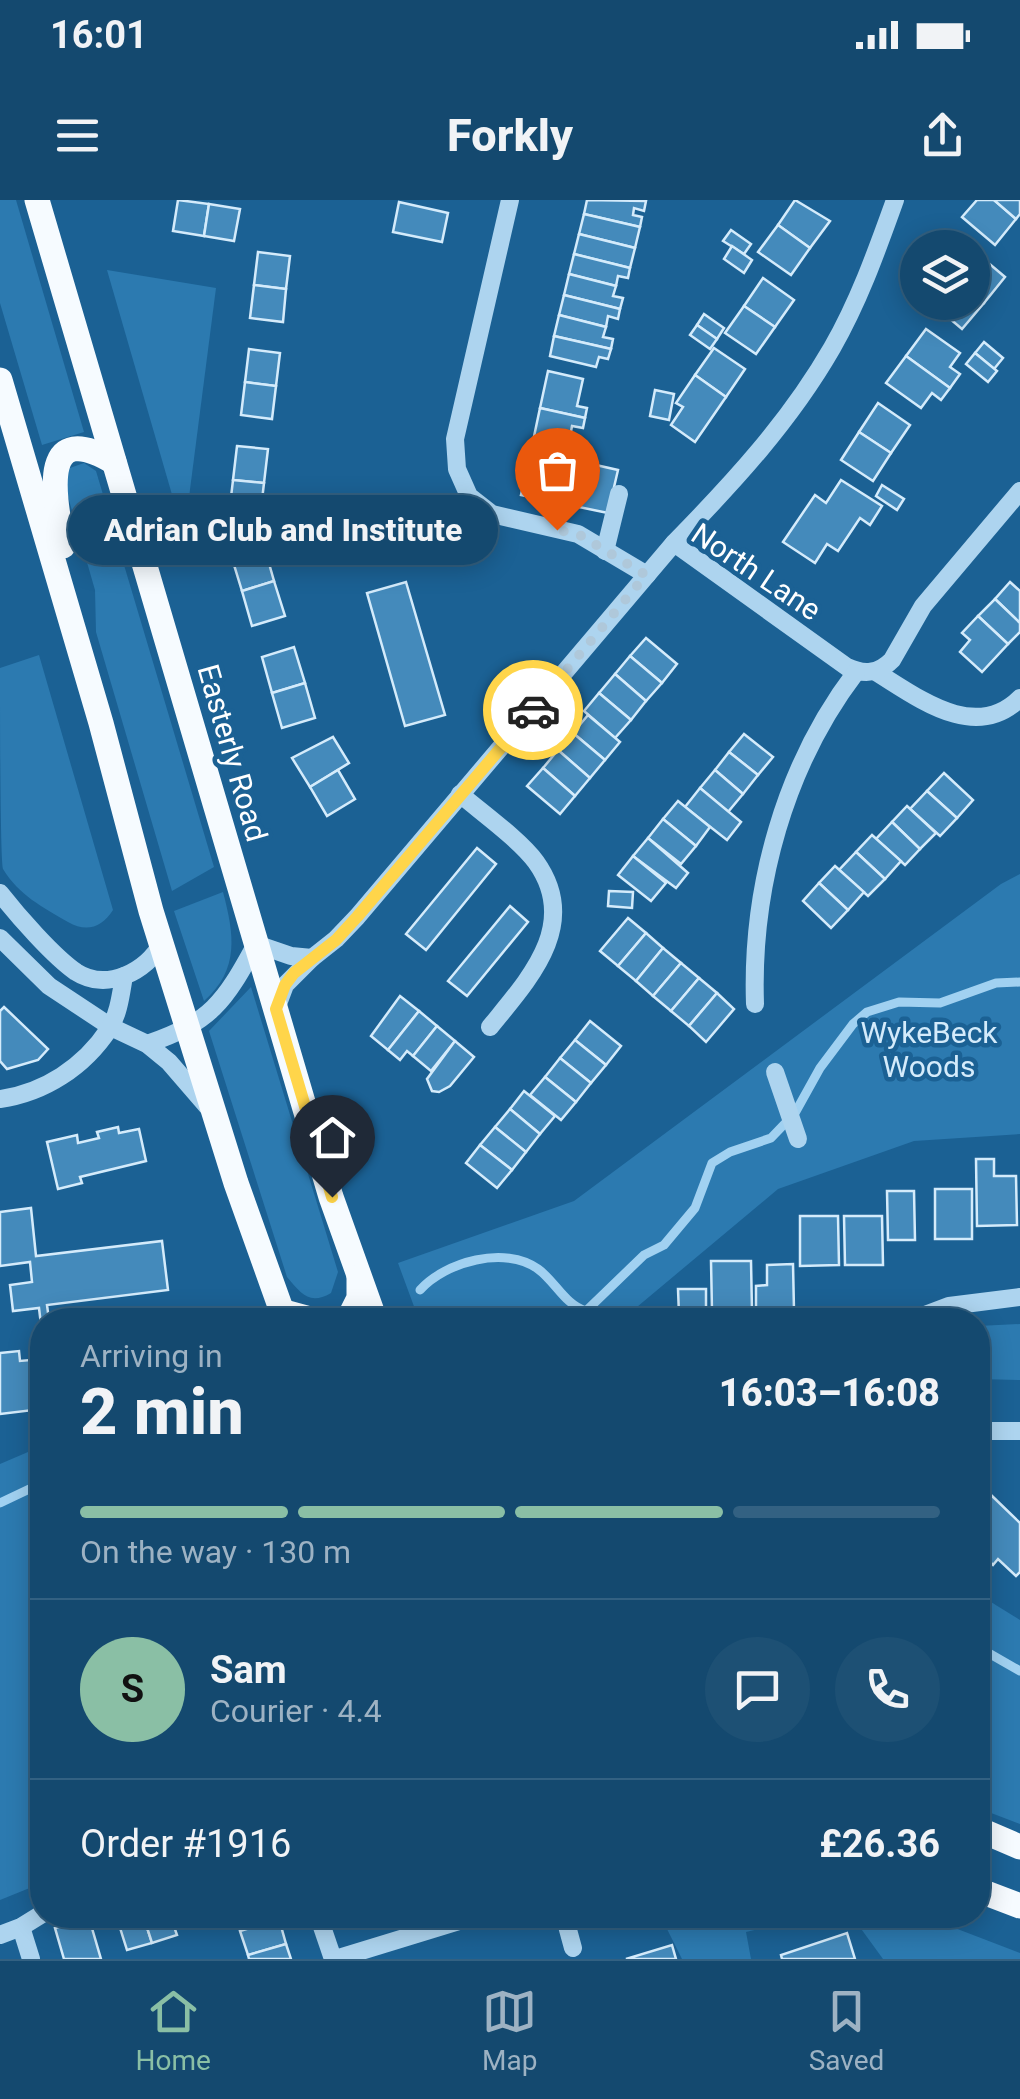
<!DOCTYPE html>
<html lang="en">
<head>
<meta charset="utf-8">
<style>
	:root { --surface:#14496f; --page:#1d5074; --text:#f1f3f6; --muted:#9db2c3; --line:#336182; --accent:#8abfa5 }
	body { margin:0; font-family:Roboto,sans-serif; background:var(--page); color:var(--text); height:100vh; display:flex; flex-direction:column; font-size:38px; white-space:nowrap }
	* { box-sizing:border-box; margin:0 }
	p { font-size:32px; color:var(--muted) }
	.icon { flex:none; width:55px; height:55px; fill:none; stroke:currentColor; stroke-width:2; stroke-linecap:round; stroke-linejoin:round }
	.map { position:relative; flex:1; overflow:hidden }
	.sheet { position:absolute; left:30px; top:1108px; width:960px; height:620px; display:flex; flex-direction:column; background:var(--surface); border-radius:40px; box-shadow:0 5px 25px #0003,0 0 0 2px var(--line) }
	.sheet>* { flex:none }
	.buttons { position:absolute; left:900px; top:30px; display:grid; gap:20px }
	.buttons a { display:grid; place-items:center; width:90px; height:90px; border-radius:50%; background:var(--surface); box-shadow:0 5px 25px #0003,0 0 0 2px var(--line); font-size:50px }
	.pin { position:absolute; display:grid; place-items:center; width:85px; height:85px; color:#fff; margin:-102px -42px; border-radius:50% 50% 50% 0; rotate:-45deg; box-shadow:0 0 10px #0007 }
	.pin .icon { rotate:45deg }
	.courier { position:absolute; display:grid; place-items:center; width:100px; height:100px; margin:-50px; border:8px solid #ffd54a; border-radius:50%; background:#fff; color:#222; box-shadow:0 2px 12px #0007 }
	.bubble { position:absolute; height:70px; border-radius:35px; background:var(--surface); box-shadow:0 5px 25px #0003,0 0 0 2px var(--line); font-size:32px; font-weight:800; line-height:70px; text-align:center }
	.headline em { font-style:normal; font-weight:800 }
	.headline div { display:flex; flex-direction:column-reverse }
	.headline { display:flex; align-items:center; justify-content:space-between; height:170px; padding:0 50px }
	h1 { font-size:65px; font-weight:800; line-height:75px }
	.bar { display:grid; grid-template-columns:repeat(4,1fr); gap:15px 10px; align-content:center; height:120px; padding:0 50px }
	.bar i { height:12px; border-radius:8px; background:var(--line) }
	.bar .selected { background:var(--accent) }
	.bar p { grid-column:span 4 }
	.line { display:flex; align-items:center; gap:25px; padding:0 50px; border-top:2px solid var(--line) }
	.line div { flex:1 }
	.round { display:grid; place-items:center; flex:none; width:105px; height:105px; border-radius:52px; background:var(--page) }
	.status { display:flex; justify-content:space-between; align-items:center; height:70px; padding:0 50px; background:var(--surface); direction:ltr }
	.status svg { height:28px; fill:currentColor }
	header { display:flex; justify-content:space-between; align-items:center; height:130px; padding:0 50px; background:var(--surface); font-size:45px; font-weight:800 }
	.tabs { display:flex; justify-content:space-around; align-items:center; height:140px; border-top:2px solid var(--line); background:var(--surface); font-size:28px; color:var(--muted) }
	.tabs a { display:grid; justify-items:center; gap:5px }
	.tabs .selected { color:var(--accent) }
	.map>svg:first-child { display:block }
	.green { fill:#2c7ab0 }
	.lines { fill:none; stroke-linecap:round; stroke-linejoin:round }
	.stream { stroke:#a1d1f1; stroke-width:9 }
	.building { fill:#448abb; stroke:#d4ebfb; stroke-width:2.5 }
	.minor { stroke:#add4ef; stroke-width:18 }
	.major { stroke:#f6fbff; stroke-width:25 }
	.done { stroke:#afc8da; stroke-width:10; stroke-dasharray:0 18 }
	.route { stroke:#ffd54a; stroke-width:12 }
	.labels { text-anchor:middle; stroke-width:9; stroke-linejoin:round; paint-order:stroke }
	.street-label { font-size:30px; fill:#fff; stroke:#1b6194 }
	.park-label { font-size:30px; fill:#d4ebfb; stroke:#1b6194 }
</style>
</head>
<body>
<div class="status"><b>16:01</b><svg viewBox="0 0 49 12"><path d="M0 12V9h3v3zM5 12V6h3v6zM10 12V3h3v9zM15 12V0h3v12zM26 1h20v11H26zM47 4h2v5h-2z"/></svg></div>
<header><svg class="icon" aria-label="menu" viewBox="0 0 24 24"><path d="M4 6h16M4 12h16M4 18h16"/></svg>Forkly<svg class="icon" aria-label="share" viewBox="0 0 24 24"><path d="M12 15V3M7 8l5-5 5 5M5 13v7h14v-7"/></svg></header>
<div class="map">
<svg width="1020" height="1759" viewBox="0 0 1020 1759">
	<rect width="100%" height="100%" fill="#1b6194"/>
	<g class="green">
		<polygon points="0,0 16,0 84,232 42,245 0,103"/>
		<polygon points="107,70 216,88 184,336"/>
		<polygon points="84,263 96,271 214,667 172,691 96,432 95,390 64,283 67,269"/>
		<path d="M39 455 113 710C102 727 87 733 68 722 42 707 19 695 3 669 0 656 0 496 0 468Z"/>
		<polygon points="1020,674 1020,934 914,941 778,989 625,1117 628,1120 419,1120 398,1063 574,1001 1001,684"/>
		<path d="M223 692C234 734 240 769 204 801L174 711Z"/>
		<path d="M251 787 338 1072 331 1093C309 1106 301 1093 287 1077L209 831Z"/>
		<polygon points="1020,1124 1020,1180 978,1179 978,1126"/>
		<polygon points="42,1246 42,1683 0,1700 0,1264"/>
		<polygon points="978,1394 1020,1420 1020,1624 978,1608"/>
		<polygon points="666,1715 817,1715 746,1732 751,1759 682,1759 667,1729"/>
		<polygon points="851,1715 921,1715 1020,1753 1020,1759 883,1759"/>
	</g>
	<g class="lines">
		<g class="stream">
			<path d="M420 1090C445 1062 505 1045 538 1069 555 1081 565 1105 586 1111L644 1055 664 1045 695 1008 712 963 730 952 771 938 795 913 820 868 853 824 867 812 899 802 940 803 996 783 1020 782"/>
			<polyline points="0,1303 42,1283"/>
			<polyline points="978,1447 1020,1471"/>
		</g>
	</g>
	<g class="building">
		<polygon points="178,0 209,4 204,36 173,31"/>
		<polygon points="587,0 646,1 644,11 634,8 633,15 642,17 640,27 584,14"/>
		<polygon points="795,0 830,21 810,48 778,25"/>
		<polygon points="977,0 994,0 1016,19 995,45 962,17"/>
		<polygon points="994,0 1020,0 1020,14 1016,19"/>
		<polygon points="399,2 448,13 442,42 393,32"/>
		<polygon points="209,4 240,9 234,41 204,36"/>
		<polygon points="584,14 640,27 635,48 579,34"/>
		<polygon points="778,25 810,48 791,75 758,52"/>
		<polygon points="731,30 751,44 744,54 723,41"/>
		<polygon points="579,34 635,48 630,68 574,54"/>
		<polygon points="732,46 752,60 744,73 724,59"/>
		<polygon points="973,50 1005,77 984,103 972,94"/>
		<polygon points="258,52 290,56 286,89 254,85"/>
		<polygon points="574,54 630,68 628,78 618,76 616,86 569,74"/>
		<polygon points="569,74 616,86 613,96 623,98 620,109 564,95"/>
		<polygon points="763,78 794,100 775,127 744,106"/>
		<polygon points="254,85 286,89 283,122 250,118"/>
		<polygon points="972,94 984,103 962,129 930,102 972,102"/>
		<polygon points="564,95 620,109 618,119 608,116 606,127 559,115"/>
		<polygon points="744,106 775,127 756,154 725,133"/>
		<polygon points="704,114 724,128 717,139 697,125"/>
		<polygon points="559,115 606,127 603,137 613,139 611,149 554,136"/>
		<polygon points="697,125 717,139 710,149 690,135"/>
		<polygon points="926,129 960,153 950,167 960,174 950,188 906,156"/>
		<polygon points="554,136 611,149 608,159 599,157 596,167 550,156"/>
		<polygon points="984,142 1003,158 994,169 975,153"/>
		<polygon points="714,148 745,169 726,197 695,175"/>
		<polygon points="249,149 280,153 276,186 245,182"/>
		<polygon points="975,153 997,171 988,182 966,164"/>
		<polygon points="906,156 950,188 941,200 932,193 921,208 886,183"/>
		<polygon points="548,171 583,179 577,206 587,208 585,218 540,208"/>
		<polygon points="695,175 726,197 695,242 671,225 683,207 676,203"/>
		<polygon points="245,182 276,186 272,219 241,215"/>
		<polygon points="655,190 674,194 669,220 650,216"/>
		<polygon points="878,203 910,225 891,253 859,232"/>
		<polygon points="540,208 585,218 583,228 572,226 567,253 532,246"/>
		<polygon points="859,232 891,253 873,281 841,260"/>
		<polygon points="237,246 268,249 264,283 233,280"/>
		<polygon points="532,246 567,253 565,258 618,270 608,313 521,295"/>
		<polygon points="233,280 264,283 260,317 229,314"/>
		<polygon points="841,280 882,306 870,325 860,318 838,351 827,344 815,363 783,342 815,295 826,303"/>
		<polygon points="882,285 904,299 897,310 876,296"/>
		<polygon points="264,346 274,381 242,391 231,355"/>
		<polygon points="274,381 285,416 252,426 242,391"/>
		<polygon points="406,382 445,515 405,526 367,393"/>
		<polygon points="1010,382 1020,391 1020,423 995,399"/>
		<polygon points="995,399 1020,423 1020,432 1008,444 978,416"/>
		<polygon points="978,416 1008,444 982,472 960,452 970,440 962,433"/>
		<polygon points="646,438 677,464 662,483 630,456"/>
		<polygon points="294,447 305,483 272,493 262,457"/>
		<polygon points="630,456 662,483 646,501 615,474"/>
		<polygon points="615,474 646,501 631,520 599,493"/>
		<polygon points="305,483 315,518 282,528 272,493"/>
		<polygon points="599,493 631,520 615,538 584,511"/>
		<polygon points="588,515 620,542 605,560 573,533"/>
		<polygon points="573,533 605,560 590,578 558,550"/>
		<polygon points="744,534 773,557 758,575 729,552"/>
		<polygon points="333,537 349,563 310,587 292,558"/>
		<polygon points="558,550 590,578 575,596 543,568"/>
		<polygon points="729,552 758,575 743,594 715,570"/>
		<polygon points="543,568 575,596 560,614 527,586"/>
		<polygon points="338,570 355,599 327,616 310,587"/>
		<polygon points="715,570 743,594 728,612 700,588"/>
		<polygon points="944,573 973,600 957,618 927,591"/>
		<polygon points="700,588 741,622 727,640 685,607"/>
		<polygon points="927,591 957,618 940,636 910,609"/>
		<polygon points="678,601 710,627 696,646 663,619"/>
		<polygon points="907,606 936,633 920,649 892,622"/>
		<polygon points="663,619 696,646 681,664 648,638"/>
		<polygon points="892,622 920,649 905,665 876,639"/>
		<polygon points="872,635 901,661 885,679 856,652"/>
		<polygon points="648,638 688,673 676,688 633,656"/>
		<polygon points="477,648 496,664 426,750 406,734"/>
		<polygon points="856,652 885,679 868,696 839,670"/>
		<polygon points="633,656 666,683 651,701 618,675"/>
		<polygon points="835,666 864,692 848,710 819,683"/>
		<polygon points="819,683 848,710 831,728 803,701"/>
		<polygon points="609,691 633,692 632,708 608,706"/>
		<polygon points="510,706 528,722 467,796 448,781"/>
		<polygon points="628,718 646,733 618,766 600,751"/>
		<polygon points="646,733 663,748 636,781 618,766"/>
		<polygon points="663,748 681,763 653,796 636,781"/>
		<polygon points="681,763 699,778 671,811 653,796"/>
		<polygon points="699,778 717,793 689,826 671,811"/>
		<polygon points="717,793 734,809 706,842 689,826"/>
		<polygon points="400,796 419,811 388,850 371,836"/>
		<polygon points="4,807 48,849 38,860 7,869 0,861 0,811"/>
		<polygon points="419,811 437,826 413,856 407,851 400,860 388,850"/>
		<polygon points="590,821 621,846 606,865 575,840"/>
		<polygon points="437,826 455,841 431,871 413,856"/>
		<polygon points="575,840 606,865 591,883 560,858"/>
		<polygon points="455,841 474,857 450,886 439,892 432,891 427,879"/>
		<polygon points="560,858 591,883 576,902 545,877"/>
		<polygon points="545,877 576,902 561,920 530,895"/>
		<polygon points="524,891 555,916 540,934 510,909"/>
		<polygon points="510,909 540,934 526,952 495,927"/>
		<polygon points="118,927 119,933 139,929 146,961 80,977 82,983 58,989 47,942 77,935 78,943 99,938 97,932"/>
		<polygon points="495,927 526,952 512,970 480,945"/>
		<polygon points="480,945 512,970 497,988 466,963"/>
		<polygon points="976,959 994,959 994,976 1016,976 1017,1025 977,1026"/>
		<rect x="935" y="989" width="37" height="50"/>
		<polygon points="887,991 914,991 915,1040 888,1040"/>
		<polygon points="31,1008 36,1056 162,1041 168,1090 47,1105 49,1120 42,1120 42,1133 39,1108 13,1111 10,1085 32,1082 30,1062 0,1066 0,1012"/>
		<polygon points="800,1016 838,1016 839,1065 800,1066"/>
		<polygon points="844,1016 882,1016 883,1065 845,1065"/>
		<polygon points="711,1061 751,1061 752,1111 712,1111"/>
		<polygon points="793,1064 794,1110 756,1111 756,1086 767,1085 767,1065"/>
		<polygon points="678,1089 706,1089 706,1120 667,1120 667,1115 679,1115"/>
		<polygon points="19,1151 20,1161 42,1159 42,1209 0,1214 0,1153"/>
		<polygon points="990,1294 1020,1323 1020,1372 1016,1376 998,1359 993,1365 978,1350 978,1300 980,1297 984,1301"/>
		<polygon points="116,1715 143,1715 152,1743 127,1750"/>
		<polygon points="143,1715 170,1715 177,1735 152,1743"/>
		<polygon points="89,1718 101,1759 64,1759 55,1728"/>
		<polygon points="279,1719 286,1744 248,1755 240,1731"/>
		<polygon points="847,1733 855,1759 782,1759 781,1755"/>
		<polygon points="286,1744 291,1759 249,1759 248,1755"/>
		<polygon points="672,1745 676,1759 626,1759"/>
	</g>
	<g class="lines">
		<g class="minor">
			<polyline points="510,0 455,239 457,269 469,296 492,314 578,334 647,375"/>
			<path d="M674 343C733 283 790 221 832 148 859 101 877 50 895 0"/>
			<polyline points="605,351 619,294"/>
			<path d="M876 472C917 497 975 543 1020 498"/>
			<path d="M460 594C481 612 520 640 536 662 581 725 528 780 490 827"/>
			<path d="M0 693C18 716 53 756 76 772 107 792 147 771 162 743"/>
			<polyline points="0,738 49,786 111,827 147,844 169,862 207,906"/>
			<path d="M312 758 336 739 357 717 674 343 847 467C864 475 878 474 892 460L923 406 1020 291"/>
			<path d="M755 804C751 687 785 565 856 472"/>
			<path d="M147 844C211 822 224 803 256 744L291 756 312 758 285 785 276 809"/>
			<polyline points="775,872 798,939"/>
			<path d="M0 899C44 893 84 867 109 829 119 814 121 793 124 776"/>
			<polyline points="912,1120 949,1106 1020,1097"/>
			<polyline points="978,1231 1020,1231"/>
			<polyline points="318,1715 333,1759"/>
			<polyline points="564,1715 573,1748"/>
			<polyline points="21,1727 31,1759"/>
			<polyline points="0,1735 21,1727 42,1714"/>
			<polyline points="335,1759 479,1715"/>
		</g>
		<g class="major">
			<polyline points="37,0 331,997 375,1120"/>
			<polyline points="0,180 101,523 151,711 236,983 285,1120"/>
			<path d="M63 346C56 304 35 215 114 262"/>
			<polyline points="281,1111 314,1120"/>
			<polyline points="341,1120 350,1116 359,1098 359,1077"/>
			<polyline points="978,1629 1020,1647"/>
			<polyline points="978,1690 1020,1706"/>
		</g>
	</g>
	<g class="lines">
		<polyline class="done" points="533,510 646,375 578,334 557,330"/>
		<polyline class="route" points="332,997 276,809 285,785 294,773 336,740 357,717 533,510"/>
	</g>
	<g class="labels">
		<g class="street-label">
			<text transform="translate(756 372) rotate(34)" y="10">North Lane</text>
			<text transform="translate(232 553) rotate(74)" y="10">Easterly Road</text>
		</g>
		<g class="park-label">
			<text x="929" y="843">WykeBeck<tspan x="929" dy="34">Woods</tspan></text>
		</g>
	</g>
</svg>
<div class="buttons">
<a><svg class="icon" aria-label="layers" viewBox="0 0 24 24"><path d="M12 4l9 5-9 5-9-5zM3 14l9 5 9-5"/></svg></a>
</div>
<div class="pin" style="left:557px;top:330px;background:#ea580c"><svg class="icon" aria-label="bag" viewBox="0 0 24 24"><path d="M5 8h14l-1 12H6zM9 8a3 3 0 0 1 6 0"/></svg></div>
<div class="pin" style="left:332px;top:997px;background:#1f2937"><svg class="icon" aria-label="home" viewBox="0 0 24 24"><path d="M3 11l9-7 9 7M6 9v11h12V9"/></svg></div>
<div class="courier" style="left:533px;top:510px"><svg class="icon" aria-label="car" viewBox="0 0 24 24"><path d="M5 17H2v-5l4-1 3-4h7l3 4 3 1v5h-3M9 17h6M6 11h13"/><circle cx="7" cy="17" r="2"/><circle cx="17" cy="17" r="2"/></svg></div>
<div class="bubble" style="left:68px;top:295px;width:430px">Adrian Club and Institute</div>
<section class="sheet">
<div class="headline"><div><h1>2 min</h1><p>Arriving in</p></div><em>16:03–16:08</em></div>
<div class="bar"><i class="selected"></i><i class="selected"></i><i class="selected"></i><i></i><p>On the way · 130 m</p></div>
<div class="line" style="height:180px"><b class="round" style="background:var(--accent);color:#111">S</b><div><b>Sam</b><p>Courier · 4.4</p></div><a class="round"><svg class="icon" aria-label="chat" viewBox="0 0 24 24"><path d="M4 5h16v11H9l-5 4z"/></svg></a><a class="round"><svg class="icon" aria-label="phone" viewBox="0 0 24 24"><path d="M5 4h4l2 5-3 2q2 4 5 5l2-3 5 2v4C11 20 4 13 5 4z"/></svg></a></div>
<div class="line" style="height:130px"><div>Order #1916</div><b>£26.36</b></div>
</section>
</div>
<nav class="tabs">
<a class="selected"><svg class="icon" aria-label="home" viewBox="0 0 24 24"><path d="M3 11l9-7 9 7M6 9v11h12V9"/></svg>Home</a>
<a><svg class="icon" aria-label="map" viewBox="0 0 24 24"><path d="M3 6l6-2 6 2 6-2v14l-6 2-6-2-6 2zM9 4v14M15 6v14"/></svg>Map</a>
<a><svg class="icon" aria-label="saved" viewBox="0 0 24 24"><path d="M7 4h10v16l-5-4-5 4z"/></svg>Saved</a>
</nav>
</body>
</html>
